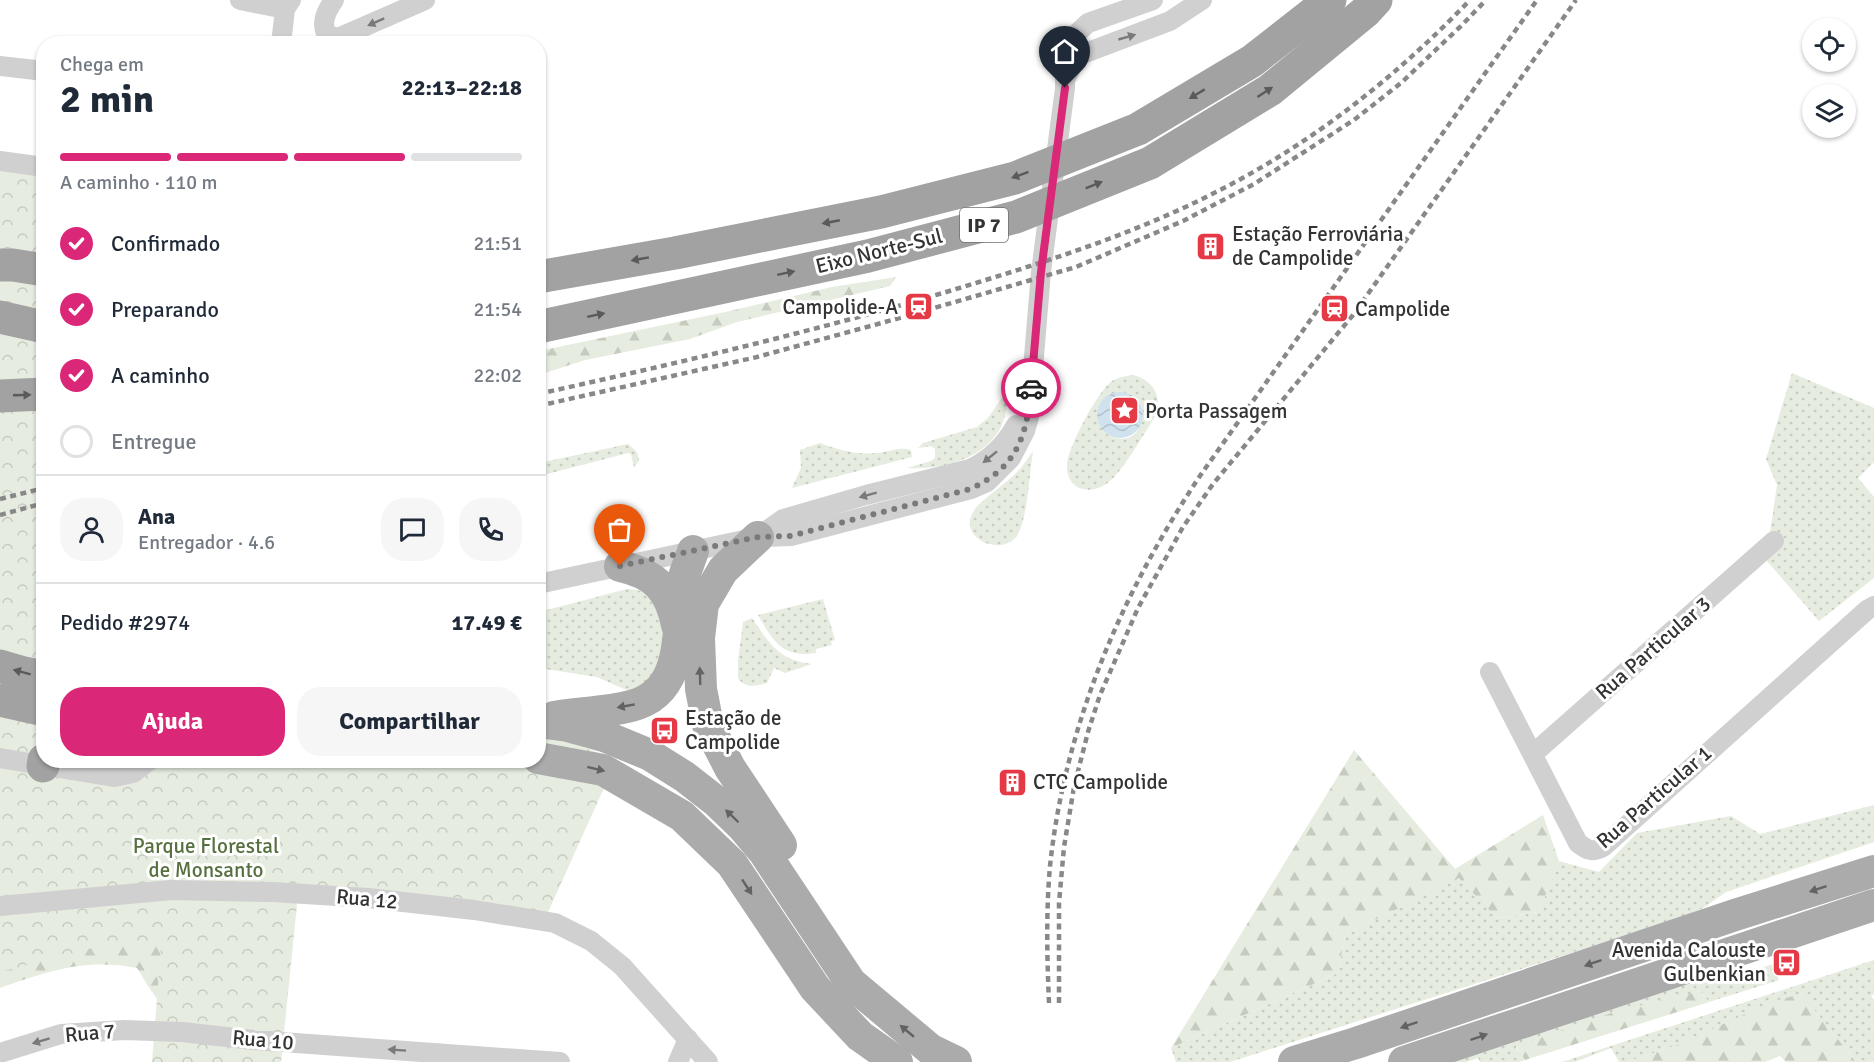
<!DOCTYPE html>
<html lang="pt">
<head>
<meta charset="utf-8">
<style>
	:root { --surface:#fff; --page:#f6f6f7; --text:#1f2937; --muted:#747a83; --line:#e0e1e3; --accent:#db2777 }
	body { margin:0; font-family:Signika,sans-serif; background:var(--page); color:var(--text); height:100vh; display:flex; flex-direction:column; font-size:22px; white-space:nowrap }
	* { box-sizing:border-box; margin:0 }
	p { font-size:20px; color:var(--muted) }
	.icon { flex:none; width:33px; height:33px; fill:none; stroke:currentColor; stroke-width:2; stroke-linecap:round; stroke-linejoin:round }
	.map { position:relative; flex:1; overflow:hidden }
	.side { position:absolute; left:36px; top:36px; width:510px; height:732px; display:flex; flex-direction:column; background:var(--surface); border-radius:24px; box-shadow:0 2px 4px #0004 }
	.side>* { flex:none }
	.fabs { position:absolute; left:1802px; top:18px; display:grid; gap:12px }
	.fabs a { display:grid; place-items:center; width:54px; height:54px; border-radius:50%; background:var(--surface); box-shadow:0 2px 4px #0004; font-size:30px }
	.pin { position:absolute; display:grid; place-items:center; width:51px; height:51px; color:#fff; margin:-62px -26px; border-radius:50% 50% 50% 0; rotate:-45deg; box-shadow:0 0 6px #0007 }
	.pin .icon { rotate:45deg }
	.courier { position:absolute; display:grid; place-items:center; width:60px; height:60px; margin:-30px; border:4px solid #db2777; border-radius:50%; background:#fff; color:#222; box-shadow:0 2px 8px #0007 }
	.overview em { font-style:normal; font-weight:700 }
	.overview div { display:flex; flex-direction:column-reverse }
	.overview { display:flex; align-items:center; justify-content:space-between; height:102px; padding:0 24px }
	h1 { font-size:39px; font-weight:700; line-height:45px }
	.bar { display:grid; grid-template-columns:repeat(4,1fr); gap:9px 6px; align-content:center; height:72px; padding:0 24px }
	.bar i { height:8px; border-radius:4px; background:var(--line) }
	.bar .on { background:var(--accent) }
	.bar p { grid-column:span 4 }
	.line { display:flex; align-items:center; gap:15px; padding:0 24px; border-top:2px solid var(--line) }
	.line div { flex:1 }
	.round { display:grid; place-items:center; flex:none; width:63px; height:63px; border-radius:24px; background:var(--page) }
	ol { padding:0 24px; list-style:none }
	li { display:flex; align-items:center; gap:18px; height:66px }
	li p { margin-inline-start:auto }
	li .icon { padding:6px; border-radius:50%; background:var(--accent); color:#fff; stroke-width:4 }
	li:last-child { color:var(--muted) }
	li i { width:33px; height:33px; border:3px solid var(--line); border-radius:50% }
	.action { display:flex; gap:12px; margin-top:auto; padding:12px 24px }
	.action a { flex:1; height:69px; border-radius:24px; background:var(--accent); color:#fff; font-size:24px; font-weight:700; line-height:69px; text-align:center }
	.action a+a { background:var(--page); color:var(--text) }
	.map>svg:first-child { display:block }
	.grass { fill:url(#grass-dots); fill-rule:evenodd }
	.forest { fill:url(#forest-firs) }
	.park { fill:url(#park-crowns) }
	.water { fill:url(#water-waves) }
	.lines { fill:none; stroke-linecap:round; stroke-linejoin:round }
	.minor { stroke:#d0d0d0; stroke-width:20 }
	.primary { stroke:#ababab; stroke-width:32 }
	.trunk { stroke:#a2a2a2; stroke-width:33 }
	.rail { stroke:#888; stroke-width:4.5; stroke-dasharray:6 4.5; stroke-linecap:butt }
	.oneway { fill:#7a7a7a }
	.oneway2 { fill:#5a5a5a }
	.oneway3 { fill:#636363 }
	.done { stroke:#7a7a7a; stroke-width:6; stroke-dasharray:0 10.8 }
	.route { stroke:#db2777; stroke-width:8 }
	.labels { text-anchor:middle; stroke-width:6; stroke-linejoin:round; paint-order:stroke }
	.shield { fill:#fff; stroke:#707070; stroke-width:1.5 }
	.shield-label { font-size:20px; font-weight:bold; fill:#333 }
	.poi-label { font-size:21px; fill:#333; stroke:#fff; text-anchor:start }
	.street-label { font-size:21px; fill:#333; stroke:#fff }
	.park-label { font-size:21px; fill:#56703f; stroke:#fff }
</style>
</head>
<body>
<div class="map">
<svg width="1874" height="1062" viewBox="0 0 1874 1062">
	<defs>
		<pattern id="grass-dots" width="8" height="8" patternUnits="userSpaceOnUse" patternTransform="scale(1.5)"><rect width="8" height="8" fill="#e6ecdf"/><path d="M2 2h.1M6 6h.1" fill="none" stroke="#c6cbc0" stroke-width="1.8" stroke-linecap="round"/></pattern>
		<pattern id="forest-firs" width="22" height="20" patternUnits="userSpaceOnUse" patternTransform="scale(1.5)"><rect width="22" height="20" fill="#e6ecdf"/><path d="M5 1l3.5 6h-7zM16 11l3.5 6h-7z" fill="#c6cbc0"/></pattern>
		<pattern id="park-crowns" width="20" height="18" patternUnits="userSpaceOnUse" patternTransform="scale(1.5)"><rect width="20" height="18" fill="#e6ecdf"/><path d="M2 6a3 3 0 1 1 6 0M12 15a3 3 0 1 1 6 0" fill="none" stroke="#c6cbc0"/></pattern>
		<pattern id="water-waves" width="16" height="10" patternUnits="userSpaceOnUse" patternTransform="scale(1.5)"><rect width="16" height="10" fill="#cfe2ee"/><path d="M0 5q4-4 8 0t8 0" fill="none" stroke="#b2c2cd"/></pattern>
	</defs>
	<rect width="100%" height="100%" fill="#fff"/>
	<g class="grass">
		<polygon points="1792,373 1874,408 1874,462 1858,478 1874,497 1874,578 1819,621 1766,560 1777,485 1766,459"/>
		<path d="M1134 375C1153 381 1162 395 1156 415 1144 433 1127 465 1112 479 1094 497 1066 492 1067 465 1068 447 1098 391 1112 381 1119 377 1126 376 1134 375ZM1109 394 1138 399C1149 416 1139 444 1116 438 1094 432 1093 408 1109 394Z"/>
		<path d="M1009 391C1007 404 1006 416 1001 427 984 460 940 470 907 468L931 461 935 458V449L931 446 918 448 923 443 977 427 988 418 1005 393Z"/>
		<path d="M820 443C839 450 857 455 877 453 889 452 899 446 911 450L912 457 792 488 801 468 800 450Z"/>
		<polygon points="628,444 637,452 639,460 634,468 631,454 628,453 547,474 539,478 539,463"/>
		<path d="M1033 451C1030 470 1027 524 1016 537 1000 556 960 539 972 514 978 501 1002 487 1013 476 1021 469 1027 460 1033 451Z"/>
		<path d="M627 589C637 590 645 590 653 598 666 612 669 657 658 673 653 681 640 687 633 693L597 677 539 668V612Z"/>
		<path d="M823 599 835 640 831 641 832 645 816 649V653C783 658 773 642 758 615Z"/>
		<path d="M752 618C770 644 778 660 812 664L785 673 774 668 767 683C756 686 745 689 738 678V661L743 622Z"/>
		<polygon points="1874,805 1874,842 1726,892 1703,908 1684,917 1230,1062 1176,1062 1171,1048 1338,973 1345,935 1460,877 1497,918 1539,912 1559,861 1599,872 1637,833 1731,816 1760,834"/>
		<polygon points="1874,960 1874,994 1871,996 1874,1000 1874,1062 1856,1062 1801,994 1677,1045 1627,1062 1619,1062 1611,1048 1575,1062 1562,1062"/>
		<polygon points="1773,964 1779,980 1709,1002 1700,991 1516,1047 1525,1060 1519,1062 1480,1062 1478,1058 1466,1062 1449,1062 1714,975 1754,970"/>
	</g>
	<g class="forest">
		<polygon points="896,277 890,286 737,322 690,339 585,360 539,375 539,351 730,311 832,287"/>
		<polygon points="1354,750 1455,869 1543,815 1559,861 1539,912 1497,918 1459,878 1345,935 1338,973 1171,1048"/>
		<path d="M172 914 166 1011 150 989 137 968C86 958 48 971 0 988V921Z"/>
		<polygon points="1700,991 1709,1002 1525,1060 1516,1046 1617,1011"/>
		<polygon points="1802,994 1856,1062 1786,1062 1780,1056 1765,1062 1627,1062 1677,1045 1774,1001"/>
	</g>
	<polygon class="park" points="0,167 43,170 44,760 538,760 539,736 554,737 617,759 545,919 298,895 281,1062 152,1062 161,946 108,944 0,972"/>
	<circle class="water" cx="1120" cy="415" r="23"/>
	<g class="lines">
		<g class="minor">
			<polyline points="240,0 285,9"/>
			<path d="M334 0C327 10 320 22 327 35L338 38 425 0"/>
			<polyline points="281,44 285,9 291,0"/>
			<polyline points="0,66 44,71"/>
			<polyline points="1065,80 1075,60 1080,55 1170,21 1202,0"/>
			<polyline points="0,161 44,167"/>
			<path d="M758 537 783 519 866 495 970 469C991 459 1005 445 1016 425"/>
			<polyline points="538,584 758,537 791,536 971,489 987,482 1011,458 1025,431 1029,417 1041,272 1065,88 1065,51 1073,37 1088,23 1153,0"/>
			<path d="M1490 672 1578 843C1587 850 1592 853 1603 847L1867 610 1874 606"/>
			<polyline points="1533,754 1774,541"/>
			<polyline points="0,758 114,777 133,773 150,760"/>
			<polyline points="0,906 171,890 273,892 368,898 474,910 555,923 591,941 622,966 708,1062"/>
			<polyline points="0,1053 61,1034 124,1030 182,1032 254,1040 560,1062"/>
			<polyline points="678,1062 688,1039"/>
		</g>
		<g class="primary">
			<polyline points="758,537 723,570 703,604 699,638 701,689 708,725 730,768 781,845"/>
			<path d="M620 566C655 574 670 589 677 625"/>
			<path d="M554 717C578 713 608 712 631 706 688 692 676 626 683 581 685 571 690 561 693 551"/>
			<polyline points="538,722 568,726 604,736 650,755 685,777 717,802 742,826 764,852 851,983 931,1050 956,1062"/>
			<polyline points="538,758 603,770 682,816 732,864 815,988 860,1036 897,1062"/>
			<polyline points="1294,1062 1356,1043 1735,915 1874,871"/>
			<polyline points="1404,1062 1874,905"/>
		</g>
		<g class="trunk">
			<polyline points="0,265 13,265 44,270"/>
			<polyline points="538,277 675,253 881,212 1015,178 1138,129 1252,61 1330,0"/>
			<polyline points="0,317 44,327"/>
			<polyline points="538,327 868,256 1016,217 1150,163 1270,90 1365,12 1376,0"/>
			<polyline points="0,396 44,394"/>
			<polyline points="0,666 24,673 44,677"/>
			<polyline points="0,700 44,710"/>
			<polyline points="43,766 44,760"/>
		</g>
		<g class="rail">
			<path d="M538 394C687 361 834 327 979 282 1061 257 1143 230 1220 190 1314 142 1397 76 1470 0"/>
			<polyline points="538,406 757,357 896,319 1076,267 1183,221 1254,184 1354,120 1401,83 1462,25 1486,0"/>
			<polyline points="0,499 44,488"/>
			<polyline points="0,515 44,503"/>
			<path d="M1049 1003C1047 957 1046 911 1050 866 1065 724 1123 590 1202 473L1537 0"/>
			<polyline points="1059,1003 1059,903 1064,847 1074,787 1088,732 1100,695 1138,608 1183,527 1213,484 1353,315 1576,0"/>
		</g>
	</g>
	<defs><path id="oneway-solid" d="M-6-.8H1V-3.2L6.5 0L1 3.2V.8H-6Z" transform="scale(1.5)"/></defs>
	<g class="oneway">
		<use href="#oneway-solid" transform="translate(376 22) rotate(156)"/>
		<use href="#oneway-solid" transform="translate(1127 37) rotate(-16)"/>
		<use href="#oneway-solid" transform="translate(990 457) rotate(141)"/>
		<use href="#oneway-solid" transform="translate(868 495) rotate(165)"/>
		<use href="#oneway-solid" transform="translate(41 1041) rotate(163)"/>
		<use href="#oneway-solid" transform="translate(397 1050) rotate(-176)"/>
	</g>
	<g class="oneway2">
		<use href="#oneway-solid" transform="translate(1265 92) rotate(-33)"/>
		<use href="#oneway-solid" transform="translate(1197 94) rotate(149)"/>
		<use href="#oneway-solid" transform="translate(1020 175) rotate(160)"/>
		<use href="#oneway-solid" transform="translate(1094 185) rotate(-22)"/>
		<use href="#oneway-solid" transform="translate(831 222) rotate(169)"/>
		<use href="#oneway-solid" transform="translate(640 259) rotate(170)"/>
		<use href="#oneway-solid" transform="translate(786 273) rotate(-12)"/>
		<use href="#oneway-solid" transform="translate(596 315) rotate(-12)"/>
		<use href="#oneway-solid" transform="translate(22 395) rotate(-2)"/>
		<use href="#oneway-solid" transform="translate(22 672) rotate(-165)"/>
	</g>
	<g class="oneway3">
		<use href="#oneway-solid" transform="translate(700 676) rotate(-92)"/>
		<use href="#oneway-solid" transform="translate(626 706) rotate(170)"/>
		<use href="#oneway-solid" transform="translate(596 769) rotate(14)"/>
		<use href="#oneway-solid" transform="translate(732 816) rotate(-136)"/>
		<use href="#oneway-solid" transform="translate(747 887) rotate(57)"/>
		<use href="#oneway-solid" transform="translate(1818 889) rotate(162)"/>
		<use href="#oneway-solid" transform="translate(1593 963) rotate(161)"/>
		<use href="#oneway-solid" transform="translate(1409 1025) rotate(161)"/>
		<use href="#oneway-solid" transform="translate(907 1031) rotate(-140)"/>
		<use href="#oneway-solid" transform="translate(1479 1037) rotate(-19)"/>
	</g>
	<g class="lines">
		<path class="done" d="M620 566 758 537 791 536 970 489C1017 468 1027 436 1031 388"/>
		<polyline class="route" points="1031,388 1041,272 1065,88"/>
	</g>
	<defs>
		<symbol id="building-square" viewBox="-11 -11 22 22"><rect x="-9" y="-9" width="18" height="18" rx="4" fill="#e63946" stroke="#fff"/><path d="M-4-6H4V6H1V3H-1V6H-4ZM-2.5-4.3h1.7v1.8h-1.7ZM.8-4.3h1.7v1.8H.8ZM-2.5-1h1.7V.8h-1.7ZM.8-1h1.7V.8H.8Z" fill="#fff"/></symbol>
		<symbol id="station-square" viewBox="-11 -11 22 22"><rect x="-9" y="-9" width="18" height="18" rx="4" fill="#e63946" stroke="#fff"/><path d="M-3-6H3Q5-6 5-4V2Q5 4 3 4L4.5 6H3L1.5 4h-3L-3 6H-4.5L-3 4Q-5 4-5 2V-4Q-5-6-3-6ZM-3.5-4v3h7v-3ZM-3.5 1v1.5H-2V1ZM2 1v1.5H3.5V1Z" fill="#fff"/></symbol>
		<symbol id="sight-square" viewBox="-11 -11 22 22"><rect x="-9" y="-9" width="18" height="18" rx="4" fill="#e63946" stroke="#fff"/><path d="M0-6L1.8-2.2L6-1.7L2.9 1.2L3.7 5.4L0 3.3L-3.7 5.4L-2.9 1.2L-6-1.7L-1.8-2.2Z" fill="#fff"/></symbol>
		<symbol id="bus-square" viewBox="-11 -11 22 22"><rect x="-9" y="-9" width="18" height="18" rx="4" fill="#e63946" stroke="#fff"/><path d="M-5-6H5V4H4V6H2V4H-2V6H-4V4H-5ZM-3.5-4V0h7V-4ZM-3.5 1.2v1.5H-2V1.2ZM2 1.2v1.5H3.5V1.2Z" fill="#fff"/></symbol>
	</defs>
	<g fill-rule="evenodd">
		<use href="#building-square" x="1194" y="230" width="33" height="33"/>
		<use href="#station-square" x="902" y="290" width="33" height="33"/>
		<use href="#station-square" x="1318" y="292" width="33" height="33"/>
		<use href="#sight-square" x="1108" y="394" width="33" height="33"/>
		<use href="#bus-square" x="648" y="714" width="33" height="33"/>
		<use href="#building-square" x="996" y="766" width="33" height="33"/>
		<use href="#bus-square" x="1770" y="946" width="33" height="33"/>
	</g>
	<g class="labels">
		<rect class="shield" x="960" y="208" width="48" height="34" rx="4.5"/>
		<g class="shield-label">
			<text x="984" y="232">IP 7</text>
		</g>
		<g class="poi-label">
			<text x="1232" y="241">Estação Ferroviária<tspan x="1232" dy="24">de Campolide</tspan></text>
			<text x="898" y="314" text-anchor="end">Campolide-A</text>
			<text x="1355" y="316">Campolide</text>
			<text x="1145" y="418">Porta Passagem</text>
			<text x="685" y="725">Estação de<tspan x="685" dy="24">Campolide</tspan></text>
			<text x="1033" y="789">CTC Campolide</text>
			<text x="1766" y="957" text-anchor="end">Avenida Calouste<tspan x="1766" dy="24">Gulbenkian</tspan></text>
		</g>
		<g class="street-label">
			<text transform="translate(879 251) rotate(-14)" y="7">Eixo Norte-Sul</text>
			<text transform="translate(1653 648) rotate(-41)" y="7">Rua Particular 3</text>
			<text transform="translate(1654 797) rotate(-41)" y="7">Rua Particular 1</text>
			<text transform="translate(367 899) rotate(5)" y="7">Rua 12</text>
			<text transform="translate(90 1033) rotate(-5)" y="7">Rua 7</text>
			<text transform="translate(263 1040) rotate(5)" y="7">Rua 10</text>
		</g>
		<g class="park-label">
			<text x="206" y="853">Parque Florestal<tspan x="206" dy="24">de Monsanto</tspan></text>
		</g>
	</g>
</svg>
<div class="fabs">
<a><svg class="icon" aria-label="locate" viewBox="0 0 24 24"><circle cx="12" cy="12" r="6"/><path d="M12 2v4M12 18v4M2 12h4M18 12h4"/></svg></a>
<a><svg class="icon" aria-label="layers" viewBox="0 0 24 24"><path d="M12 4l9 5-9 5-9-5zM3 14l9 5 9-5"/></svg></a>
</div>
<div class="pin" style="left:620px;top:566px;background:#ea580c"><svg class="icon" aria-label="bag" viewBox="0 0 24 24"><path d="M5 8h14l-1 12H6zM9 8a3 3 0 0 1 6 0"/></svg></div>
<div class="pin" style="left:1065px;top:88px;background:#1f2937"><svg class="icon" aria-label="home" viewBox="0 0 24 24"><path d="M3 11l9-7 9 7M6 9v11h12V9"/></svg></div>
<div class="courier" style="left:1031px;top:388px"><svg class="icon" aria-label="car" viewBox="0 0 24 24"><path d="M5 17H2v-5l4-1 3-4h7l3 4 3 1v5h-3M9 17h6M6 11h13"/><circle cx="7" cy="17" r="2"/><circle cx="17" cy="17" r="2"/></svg></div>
<section class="side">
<div class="overview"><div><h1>2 min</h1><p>Chega em</p></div><em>22:13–22:18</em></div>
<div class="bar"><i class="on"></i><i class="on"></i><i class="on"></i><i></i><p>A caminho · 110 m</p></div>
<ol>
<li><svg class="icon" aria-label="check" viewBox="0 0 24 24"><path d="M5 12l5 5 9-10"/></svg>Confirmado<p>21:51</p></li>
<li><svg class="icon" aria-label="check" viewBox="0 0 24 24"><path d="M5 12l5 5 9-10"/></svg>Preparando<p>21:54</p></li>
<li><svg class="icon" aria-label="check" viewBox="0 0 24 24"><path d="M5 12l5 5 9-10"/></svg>A caminho<p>22:02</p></li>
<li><i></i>Entregue</li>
</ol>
<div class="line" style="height:108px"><a class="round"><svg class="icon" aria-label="person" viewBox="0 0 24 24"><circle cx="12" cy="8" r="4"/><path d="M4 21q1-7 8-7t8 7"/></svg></a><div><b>Ana</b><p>Entregador · 4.6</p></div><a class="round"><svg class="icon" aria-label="chat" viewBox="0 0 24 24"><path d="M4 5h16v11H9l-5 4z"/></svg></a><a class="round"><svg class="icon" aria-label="phone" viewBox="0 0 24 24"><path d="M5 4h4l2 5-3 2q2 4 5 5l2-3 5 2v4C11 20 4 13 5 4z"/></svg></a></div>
<div class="line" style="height:78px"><div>Pedido #2974</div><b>17.49 €</b></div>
<div class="action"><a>Ajuda</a><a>Compartilhar</a></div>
</section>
</div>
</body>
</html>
